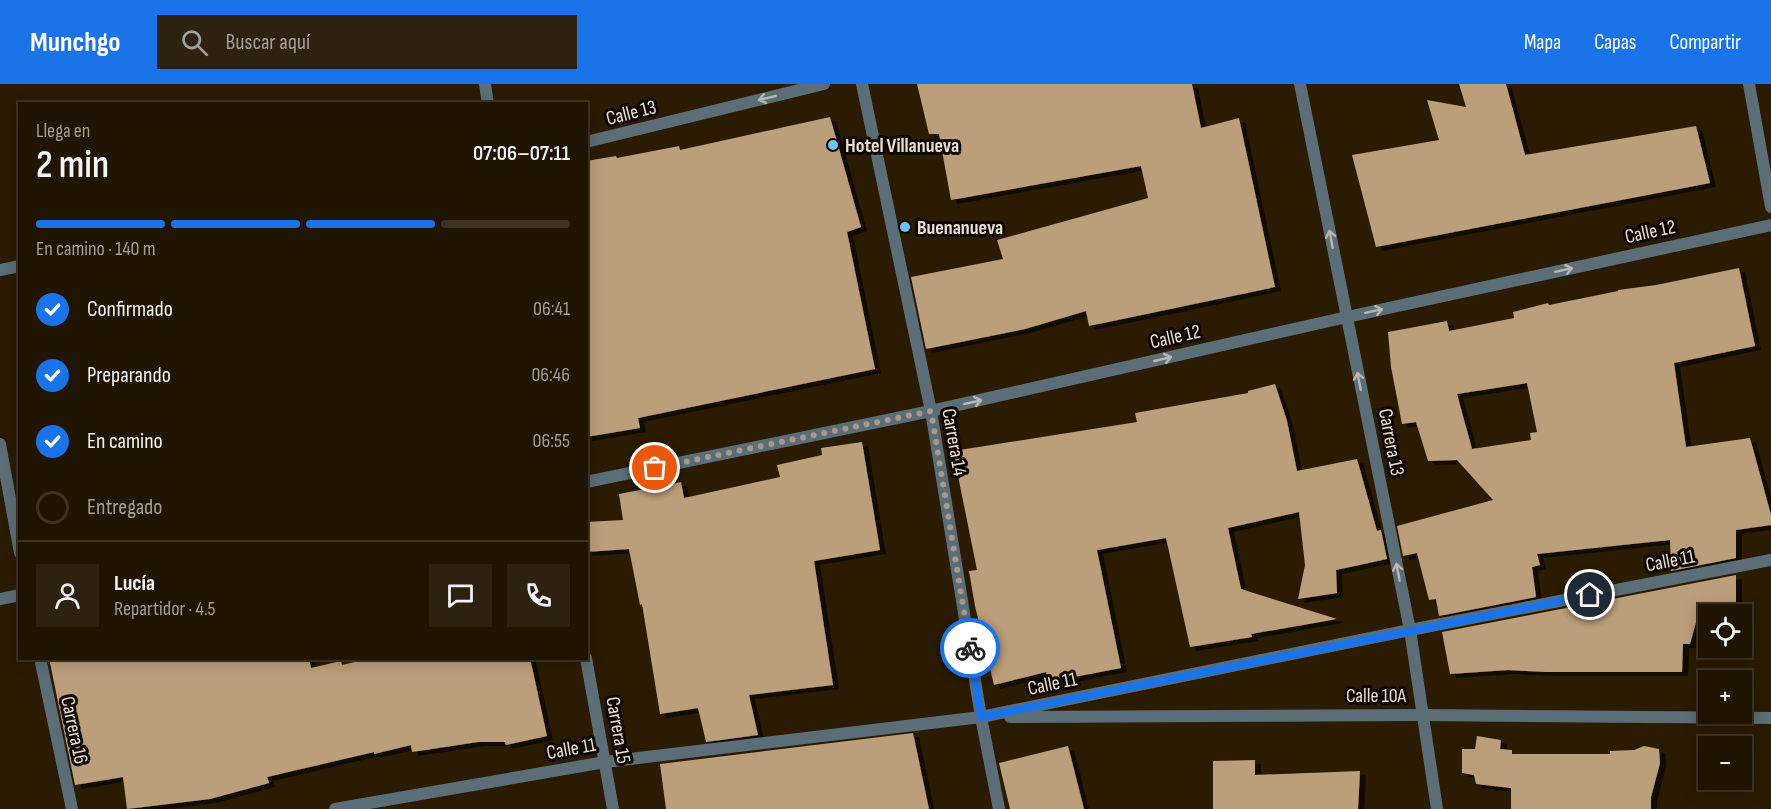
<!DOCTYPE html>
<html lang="es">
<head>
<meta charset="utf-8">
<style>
	:root { --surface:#201402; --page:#2d2111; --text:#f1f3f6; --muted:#a29e99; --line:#3d3324; --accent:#1a73e8 }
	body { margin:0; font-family:"Sofia Sans Condensed",sans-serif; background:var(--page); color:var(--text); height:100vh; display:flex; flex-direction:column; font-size:22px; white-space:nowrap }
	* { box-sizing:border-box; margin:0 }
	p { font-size:20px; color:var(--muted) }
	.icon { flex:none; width:33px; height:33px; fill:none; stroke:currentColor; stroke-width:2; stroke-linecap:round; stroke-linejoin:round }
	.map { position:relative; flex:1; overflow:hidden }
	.sheet { position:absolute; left:18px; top:18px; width:570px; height:558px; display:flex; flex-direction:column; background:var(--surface); border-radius:0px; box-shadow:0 3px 15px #0003,0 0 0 2px var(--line) }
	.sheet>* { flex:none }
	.buttons { position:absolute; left:1698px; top:520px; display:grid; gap:12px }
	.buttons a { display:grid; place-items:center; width:54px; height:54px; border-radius:0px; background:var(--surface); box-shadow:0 3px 15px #0003,0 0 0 2px var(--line); font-size:30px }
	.pin { position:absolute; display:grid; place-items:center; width:51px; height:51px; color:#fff; margin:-26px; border:3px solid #fff; border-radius:50%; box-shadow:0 2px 6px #0007 }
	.courier { position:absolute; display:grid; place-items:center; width:60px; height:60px; margin:-30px; border:4px solid #1a73e8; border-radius:50%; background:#fff; color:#222; box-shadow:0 2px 8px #0007 }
	.head em { font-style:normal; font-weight:600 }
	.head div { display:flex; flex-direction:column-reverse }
	.head { display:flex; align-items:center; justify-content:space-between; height:102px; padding:0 18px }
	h1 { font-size:39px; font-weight:600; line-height:45px }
	.bar { display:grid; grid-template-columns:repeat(4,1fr); gap:9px 6px; align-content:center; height:72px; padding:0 18px }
	.bar i { height:8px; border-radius:4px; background:var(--line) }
	.bar .selected { background:var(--accent) }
	.bar p { grid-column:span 4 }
	.line { display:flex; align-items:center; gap:15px; padding:0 18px; border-top:2px solid var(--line) }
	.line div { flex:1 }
	.round { display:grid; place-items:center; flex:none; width:63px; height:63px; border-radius:0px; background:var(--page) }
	ol { padding:0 18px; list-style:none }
	li { display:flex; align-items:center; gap:18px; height:66px }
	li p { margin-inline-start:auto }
	li .icon { padding:6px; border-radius:50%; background:var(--accent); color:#fff; stroke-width:4 }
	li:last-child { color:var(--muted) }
	li i { width:33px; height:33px; border:3px solid var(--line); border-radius:50% }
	header { display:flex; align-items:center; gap:36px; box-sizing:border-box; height:84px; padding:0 30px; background:var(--accent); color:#fff }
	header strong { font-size:28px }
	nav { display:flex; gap:33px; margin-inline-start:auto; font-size:21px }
	.search { width:420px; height:54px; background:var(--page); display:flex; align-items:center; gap:15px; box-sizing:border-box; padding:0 21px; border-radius:0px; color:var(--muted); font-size:22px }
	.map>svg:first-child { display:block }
	.building { fill:#bb9e7a; fill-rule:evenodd; filter:url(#shadow) }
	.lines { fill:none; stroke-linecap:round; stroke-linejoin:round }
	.street { stroke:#5b6d77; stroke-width:12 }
	.oneway { stroke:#b9b7b2 }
	.done { stroke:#a89a89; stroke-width:6; stroke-dasharray:0 10.8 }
	.route { stroke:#1a73e8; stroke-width:8 }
	.poi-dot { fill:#70c2f4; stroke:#0e0701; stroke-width:2 }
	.labels { text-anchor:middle; stroke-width:6; stroke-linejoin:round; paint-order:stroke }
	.street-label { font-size:20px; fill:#ebdfd1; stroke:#0e0701 }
	.poi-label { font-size:20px; font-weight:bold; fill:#ebdfd1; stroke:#0e0701; text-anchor:start }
</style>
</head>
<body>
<header>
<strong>Munchgo</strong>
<div class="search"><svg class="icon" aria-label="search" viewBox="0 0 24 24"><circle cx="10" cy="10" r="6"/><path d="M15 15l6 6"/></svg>Buscar aquí</div>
<nav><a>Mapa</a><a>Capas</a><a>Compartir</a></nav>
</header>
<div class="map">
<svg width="1771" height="725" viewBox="0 0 1771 725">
	<defs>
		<filter id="shadow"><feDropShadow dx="6" dy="4" stdDeviation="0" flood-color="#0009"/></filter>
	</defs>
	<rect width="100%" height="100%" fill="#2b1b03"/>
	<g class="building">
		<polygon points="917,0 1192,0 1201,44 1239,34 1275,203 1089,242 1086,227 1025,245 926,265 911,193 1003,175 997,156 1148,114 1141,82 951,116 939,50 929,50"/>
		<polygon points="1459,0 1506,0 1525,71 1696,42 1710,99 1376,163 1352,71 1439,56 1427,16 1466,23"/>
		<polygon points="830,33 861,143 847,148 875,285 638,334 640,344 586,353 586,77 616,72 617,74 679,62 680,66"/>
		<path d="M1739 184 1755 262 1674 279 1686 363 1750 354 1771 431V441L1736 446V474L1671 487 1670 456 1537 470 1540 481 1532 483 1536 513 1439 532 1436 515 1429 516 1417 469 1403 472 1397 442 1493 416 1457 376 1428 377 1416 338 1402 340 1391 283 1388 248 1447 237 1449 247 1514 234 1513 228 1548 219 1549 221 1618 207V206L1656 201ZM1527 299 1537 348 1530 349 1531 356 1472 365 1457 310Z"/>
		<polygon points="1275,300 1287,337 1297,387 1357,375 1377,447 1381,446 1387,475 1336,486 1337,509 1298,515 1305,481 1299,428 1228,444 1241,505 1337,535 1251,550 1252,553 1190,563 1166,454 1097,466 1121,584 1048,598 1046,588 994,601 975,522 969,487 977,486 953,367 1137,338 1135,329 1248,309 1248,307"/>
		<polygon points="862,358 880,466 814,477 833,601 749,611 758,651 706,658 698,624 660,630 642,520 640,521 629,465 586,468 586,438 623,436 619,410 681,398 684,414 780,393 777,381 822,371 821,364"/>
		<polygon points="1736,491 1736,519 1715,523 1715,531 1708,531 1708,539 1696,538 1690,560 1683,560 1682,588 1546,588 1508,586 1450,590 1442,548"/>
		<polygon points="49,574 309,574 311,584 341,577 342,581 371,574 530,574 547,652 506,661 505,658 478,658 412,668 411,661 374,670 374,668 267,693 269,699 210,715 127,725 123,693 75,701"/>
		<polygon points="913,649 929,725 666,725 660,680"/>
		<polygon points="1477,652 1501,656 1500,665 1512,666 1512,670 1610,670 1610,667 1634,666 1644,662 1659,665 1660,679 1651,713 1651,725 1511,725 1511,704 1476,700 1474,691 1462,689 1462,665 1475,665"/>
		<polygon points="1068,662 1084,725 1010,725 999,679"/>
		<polygon points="1255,676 1255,691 1360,687 1358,725 1213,725 1213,677"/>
	</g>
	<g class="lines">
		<g class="street">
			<polyline points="485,0 488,20"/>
			<polyline points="862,0 931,327 981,633 999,725"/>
			<polyline points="1300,0 1410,546 1437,725"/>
			<polyline points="1749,0 1771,123"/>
			<polyline points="586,58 824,0"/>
			<polyline points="0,186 20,182"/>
			<polyline points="0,360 20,469"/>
			<polyline points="586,398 931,327 1347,233 1771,141"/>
			<polyline points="0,515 20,511"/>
			<polyline points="40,574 72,725"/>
			<polyline points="586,574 613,725"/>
			<polyline points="1010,633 1422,631 1771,634"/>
			<polyline points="335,725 605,678 981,633 1410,546 1771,476"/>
		</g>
	</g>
	<defs><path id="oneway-shaft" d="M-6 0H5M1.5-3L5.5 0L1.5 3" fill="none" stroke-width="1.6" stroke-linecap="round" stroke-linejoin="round" transform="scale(1.5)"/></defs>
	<g class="oneway">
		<use href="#oneway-shaft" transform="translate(767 14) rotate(166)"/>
		<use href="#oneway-shaft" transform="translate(1331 155) rotate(-101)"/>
		<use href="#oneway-shaft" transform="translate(1564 186) rotate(-12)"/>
		<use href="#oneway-shaft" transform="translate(1374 227) rotate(-12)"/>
		<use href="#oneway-shaft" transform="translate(1163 275) rotate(-13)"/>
		<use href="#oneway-shaft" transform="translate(1359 297) rotate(-101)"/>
		<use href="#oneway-shaft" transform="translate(973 318) rotate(-13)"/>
		<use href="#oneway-shaft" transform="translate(1398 488) rotate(-101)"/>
	</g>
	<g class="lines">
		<polyline class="done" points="655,384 931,327 970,564"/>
		<polyline class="route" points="970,564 981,633 1590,511"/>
	</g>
	<g class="poi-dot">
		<circle cx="833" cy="61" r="6"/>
		<circle cx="905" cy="143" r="6"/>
	</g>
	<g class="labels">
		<g class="street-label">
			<text transform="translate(631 28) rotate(-14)" y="7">Calle 13</text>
			<text transform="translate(1650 147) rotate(-12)" y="7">Calle 12</text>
			<text transform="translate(1175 252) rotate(-13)" y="7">Calle 12</text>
			<text transform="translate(955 358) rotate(80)" y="7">Carrera 14</text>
			<text transform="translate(1392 358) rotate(79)" y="7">Carrera 13</text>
			<text transform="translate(1670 476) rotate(-11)" y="7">Calle 11</text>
			<text transform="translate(1052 599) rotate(-12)" y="7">Calle 11</text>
			<text x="1376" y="618">Calle 10A</text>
			<text transform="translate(75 646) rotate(78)" y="7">Carrera 16</text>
			<text transform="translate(619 646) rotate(80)" y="7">Carrera 15</text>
			<text transform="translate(571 664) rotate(-10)" y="7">Calle 11</text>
		</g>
		<g class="poi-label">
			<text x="845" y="68">Hotel Villanueva</text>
			<text x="917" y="150">Buenanueva</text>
		</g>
	</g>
</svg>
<div class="buttons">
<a><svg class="icon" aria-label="locate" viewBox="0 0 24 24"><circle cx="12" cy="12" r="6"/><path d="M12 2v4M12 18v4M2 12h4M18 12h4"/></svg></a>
<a>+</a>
<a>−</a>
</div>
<div class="pin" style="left:655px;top:384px;background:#ea580c"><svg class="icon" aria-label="bag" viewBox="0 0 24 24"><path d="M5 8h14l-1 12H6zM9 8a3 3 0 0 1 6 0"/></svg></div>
<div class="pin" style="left:1590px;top:511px;background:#1f2937"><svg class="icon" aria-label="home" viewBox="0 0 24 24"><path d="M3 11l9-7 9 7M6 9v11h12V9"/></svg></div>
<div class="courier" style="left:970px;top:564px"><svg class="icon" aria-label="bike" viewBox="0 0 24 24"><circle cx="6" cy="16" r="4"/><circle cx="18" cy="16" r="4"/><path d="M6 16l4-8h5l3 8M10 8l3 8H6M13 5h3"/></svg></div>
<section class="sheet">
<div class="head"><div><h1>2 min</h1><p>Llega en</p></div><em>07:06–07:11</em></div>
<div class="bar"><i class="selected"></i><i class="selected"></i><i class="selected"></i><i></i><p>En camino · 140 m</p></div>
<ol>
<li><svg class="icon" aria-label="check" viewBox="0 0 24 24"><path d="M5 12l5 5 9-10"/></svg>Confirmado<p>06:41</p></li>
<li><svg class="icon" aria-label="check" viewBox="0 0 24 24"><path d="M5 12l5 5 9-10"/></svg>Preparando<p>06:46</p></li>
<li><svg class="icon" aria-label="check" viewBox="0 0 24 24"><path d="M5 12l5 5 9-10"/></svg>En camino<p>06:55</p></li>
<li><i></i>Entregado</li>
</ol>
<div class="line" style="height:108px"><a class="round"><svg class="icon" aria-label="person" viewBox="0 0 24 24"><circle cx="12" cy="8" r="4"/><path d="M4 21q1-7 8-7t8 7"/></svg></a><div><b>Lucía</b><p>Repartidor · 4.5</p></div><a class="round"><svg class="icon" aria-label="chat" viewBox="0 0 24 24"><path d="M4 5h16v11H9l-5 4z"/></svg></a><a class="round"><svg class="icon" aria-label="phone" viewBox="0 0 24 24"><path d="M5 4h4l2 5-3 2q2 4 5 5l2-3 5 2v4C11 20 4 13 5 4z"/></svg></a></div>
</section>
</div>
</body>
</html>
